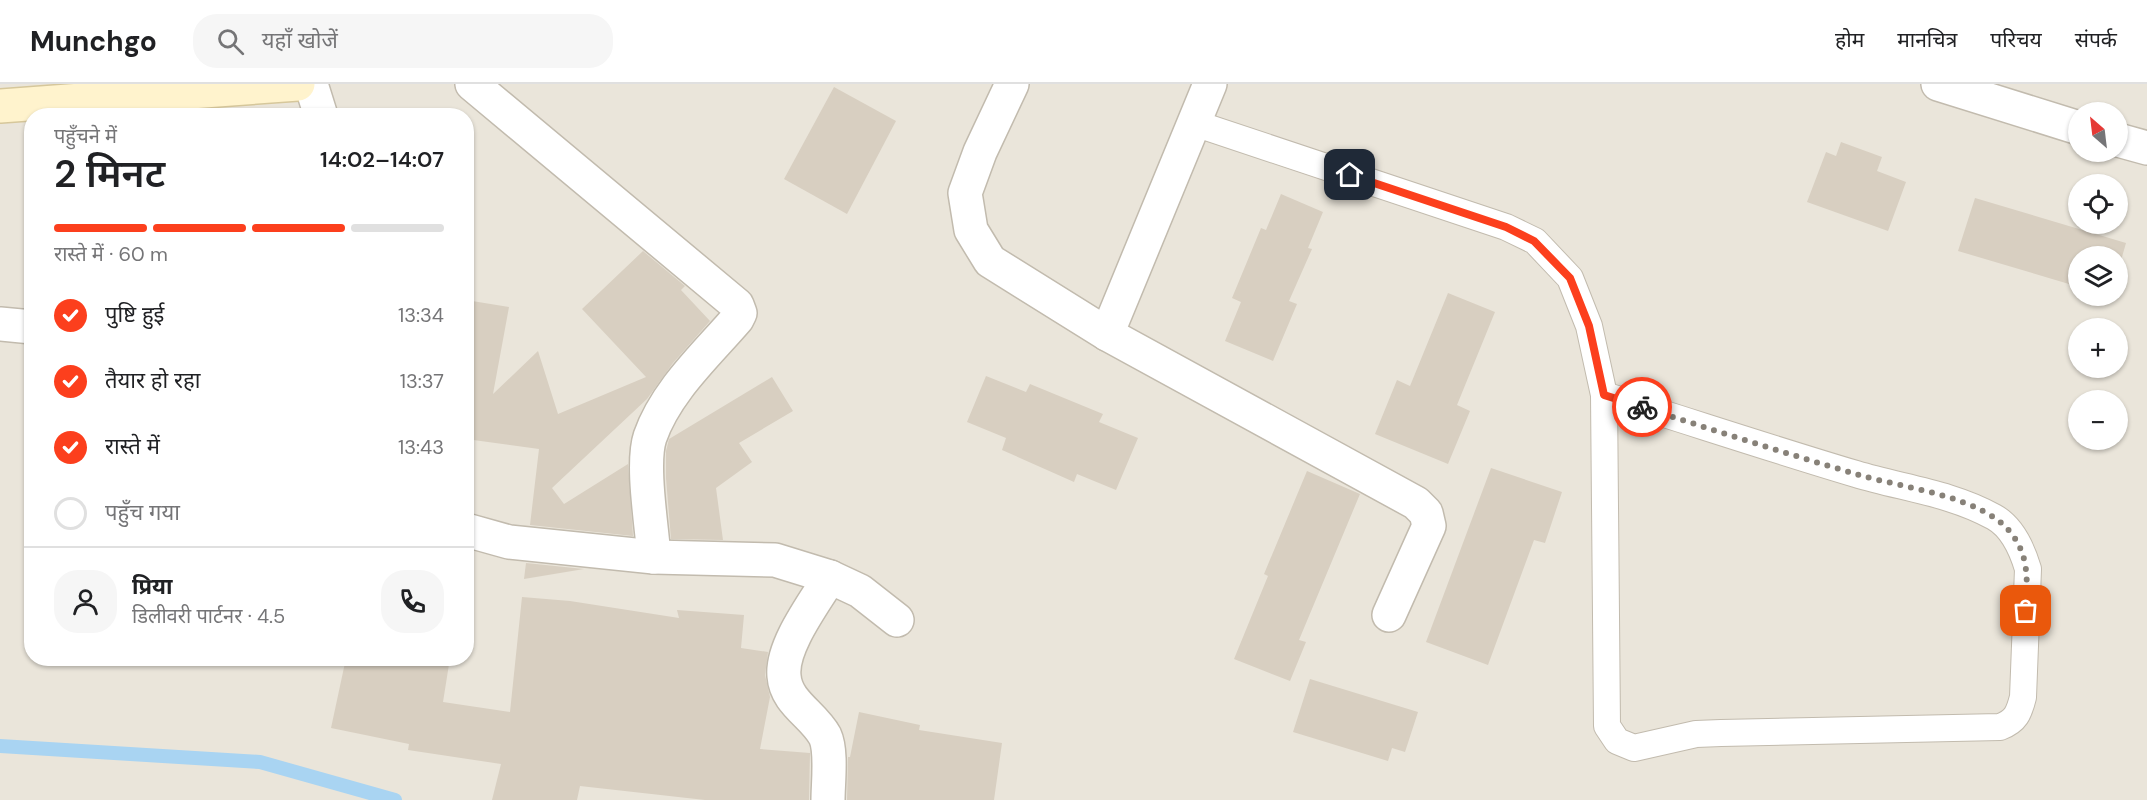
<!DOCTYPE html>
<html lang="hi">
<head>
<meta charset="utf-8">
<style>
	:root { --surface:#fff; --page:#f6f6f6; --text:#202124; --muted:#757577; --line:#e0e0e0; --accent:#fc3f1d }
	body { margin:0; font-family:"DM Sans","Noto Sans Devanagari",sans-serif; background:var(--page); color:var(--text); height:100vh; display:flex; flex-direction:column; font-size:22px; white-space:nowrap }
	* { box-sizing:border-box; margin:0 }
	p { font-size:20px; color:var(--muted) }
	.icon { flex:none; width:33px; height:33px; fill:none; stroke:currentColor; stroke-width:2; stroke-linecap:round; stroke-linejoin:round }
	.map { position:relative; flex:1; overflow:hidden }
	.details { position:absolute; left:24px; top:24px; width:450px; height:558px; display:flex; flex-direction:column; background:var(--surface); border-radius:24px; box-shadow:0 2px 4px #0004 }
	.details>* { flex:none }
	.needle { width:39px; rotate:332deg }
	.fabs { position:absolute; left:2068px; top:18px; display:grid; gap:12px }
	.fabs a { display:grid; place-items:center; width:60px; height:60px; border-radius:50%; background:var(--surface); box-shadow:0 2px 4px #0004; font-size:30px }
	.pin { position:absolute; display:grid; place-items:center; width:51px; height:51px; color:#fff; margin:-26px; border-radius:12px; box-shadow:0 3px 9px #0006 }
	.courier { position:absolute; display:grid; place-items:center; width:60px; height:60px; margin:-30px; border:4px solid #fc3f1d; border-radius:50%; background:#fff; color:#222; box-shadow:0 2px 8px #0007 }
	.summary em { font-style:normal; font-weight:600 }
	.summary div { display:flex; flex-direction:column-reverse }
	.summary { display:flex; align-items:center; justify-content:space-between; height:102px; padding:0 30px }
	h1 { font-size:39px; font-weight:600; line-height:45px }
	.bar { display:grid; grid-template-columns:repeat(4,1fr); gap:9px 6px; align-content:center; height:72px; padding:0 30px }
	.bar i { height:8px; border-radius:4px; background:var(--line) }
	.bar .current { background:var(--accent) }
	.bar p { grid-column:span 4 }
	.line { display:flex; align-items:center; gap:15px; padding:0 30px; border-top:2px solid var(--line) }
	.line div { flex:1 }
	.round { display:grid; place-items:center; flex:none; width:63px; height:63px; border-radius:24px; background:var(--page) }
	ol { padding:0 30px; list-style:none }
	li { display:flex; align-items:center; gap:18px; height:66px }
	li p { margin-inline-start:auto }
	li .icon { padding:6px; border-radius:50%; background:var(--accent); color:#fff; stroke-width:4 }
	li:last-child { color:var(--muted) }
	li i { width:33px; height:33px; border:3px solid var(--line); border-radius:50% }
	header { display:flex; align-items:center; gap:36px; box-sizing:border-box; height:84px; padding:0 30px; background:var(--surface); border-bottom:2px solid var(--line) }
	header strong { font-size:28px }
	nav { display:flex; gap:33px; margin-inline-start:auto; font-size:21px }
	.search { width:420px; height:54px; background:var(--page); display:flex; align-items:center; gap:15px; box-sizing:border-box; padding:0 21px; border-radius:24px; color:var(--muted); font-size:22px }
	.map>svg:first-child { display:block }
	.residential { fill:#eae5da; fill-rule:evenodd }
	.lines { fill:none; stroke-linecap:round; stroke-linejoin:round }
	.stream { stroke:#a9d4f2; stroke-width:14 }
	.building { fill:#d8cfc1 }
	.lane-casing { stroke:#c2bbae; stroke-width:28 }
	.street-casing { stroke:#c2bbae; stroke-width:36 }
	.secondary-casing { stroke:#d6c79b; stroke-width:36 }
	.lane { stroke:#fff; stroke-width:26 }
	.street { stroke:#fff; stroke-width:33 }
	.secondary { stroke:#fff3cd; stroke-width:33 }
	.done { stroke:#878178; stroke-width:6; stroke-dasharray:0 10.8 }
	.route { stroke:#fc3f1d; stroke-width:8 }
</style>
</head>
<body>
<header>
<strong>Munchgo</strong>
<div class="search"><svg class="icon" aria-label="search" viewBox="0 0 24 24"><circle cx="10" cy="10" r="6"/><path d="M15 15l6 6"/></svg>यहाँ खोजें</div>
<nav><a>होम</a><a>मानचित्र</a><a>परिचय</a><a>संपर्क</a></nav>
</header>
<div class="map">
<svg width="2147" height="716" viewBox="0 0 2147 716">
	<rect width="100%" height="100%" fill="#f6f3ec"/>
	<path class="residential" d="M0 0H2147V716H0ZM2079 28H2118V68H2079ZM32 32H466V574H32ZM2079 100H2118V140H2079ZM2079 172H2118V212H2079ZM2079 244H2118V284H2079ZM2079 316H2118V356H2079Z"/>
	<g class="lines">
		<polyline class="stream" points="0,662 260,678 395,716"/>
	</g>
	<g class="building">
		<polygon points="834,3 896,37 847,130 784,95"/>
		<polygon points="1841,58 1882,73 1877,87 1906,98 1888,147 1807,118 1826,68 1836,72"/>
		<polygon points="1281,110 1323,128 1308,164 1312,165 1289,217 1297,220 1273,277 1225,257 1241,218 1232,214 1261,144 1266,146"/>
		<polygon points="1975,114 2126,159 2118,187 2118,172 2079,172 2079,203 1958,167"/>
		<polygon points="643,167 685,202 681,206 710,237 673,279 647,315 552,404 564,420 628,380 633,452 530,441 539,365 466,355 466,216 509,223 493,310 538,267 558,330 646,293 582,225"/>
		<polygon points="1448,209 1495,228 1457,321 1470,327 1448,380 1375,350 1397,296 1410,302"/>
		<polygon points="986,292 1026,308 1030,300 1103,330 1099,338 1138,354 1116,406 1077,390 1074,398 1002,366 1006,354 967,338"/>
		<polygon points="772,293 793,327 739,359 752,378 716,404 723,456 671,455 666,394 666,367 669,355"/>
		<polygon points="1491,384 1562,408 1545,459 1534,456 1488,581 1426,558"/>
		<polygon points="1307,387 1360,410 1299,556 1306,558 1290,597 1234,575 1268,492 1264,490"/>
		<polygon points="526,479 584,485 524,495"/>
		<polygon points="522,513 570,517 679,534 677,526 744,531 741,564 768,568 765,591 770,613 760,665 810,669 809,716 705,716 580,702 577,716 492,716 501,680 408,666 409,660 331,644 346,574 450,574 443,618 510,628"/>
		<polygon points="1310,595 1418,628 1405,668 1392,664 1388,677 1293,648"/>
		<polygon points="859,628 920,641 919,646 1002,659 994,716 847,716 848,673 850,673"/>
	</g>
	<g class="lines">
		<defs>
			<path id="lane" d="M1194 39 1506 143 1535 157 1570 194 1589 242 1604 311 1607 642 1617 657 1634 664 1696 650 1721 649 2000 643C2016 637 2019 629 2023 613L2028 485C2022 465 2012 443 1994 433 1951 409 1902 404 1856 390 1772 365 1688 337 1604 311"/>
			<g id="street">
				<polyline points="311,0 321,32"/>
				<path d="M472 0 737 221 740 229 737 235C706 271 666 307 650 353 641 380 652 443 654 473"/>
				<polyline points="1012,0 980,68 965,109 971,146 990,177 1107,250 1416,419 1426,429 1429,442 1389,531"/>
				<polyline points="1938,0 2079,44"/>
				<polyline points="2118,56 2147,64"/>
				<polyline points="0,240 32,243"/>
				<polyline points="1107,250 1210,0"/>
				<polyline points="466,446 509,458 654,473 775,476 830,493 860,507 897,536"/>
				<path d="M828 716C828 699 832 667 825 652 813 630 786 619 784 592 781 562 815 518 830 493"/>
			</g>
			<polyline id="secondary" points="0,22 298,0"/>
		</defs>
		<use href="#lane" class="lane-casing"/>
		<use href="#street" class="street-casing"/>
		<use href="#secondary" class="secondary-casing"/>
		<use href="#lane" class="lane"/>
		<use href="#street" class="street"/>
		<use href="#secondary" class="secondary"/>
	</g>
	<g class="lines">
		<path class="done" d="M1642 323C1713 346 1784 369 1856 390 1901 404 1981 411 2011 449 2030 473 2027 498 2026 527"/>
		<polyline class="route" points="1350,91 1506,143 1534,157 1570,194 1589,242 1604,311 1642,323"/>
	</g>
</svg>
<div class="fabs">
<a><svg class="needle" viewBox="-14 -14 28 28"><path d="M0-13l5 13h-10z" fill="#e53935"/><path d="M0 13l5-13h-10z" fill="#757577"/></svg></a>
<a><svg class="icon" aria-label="locate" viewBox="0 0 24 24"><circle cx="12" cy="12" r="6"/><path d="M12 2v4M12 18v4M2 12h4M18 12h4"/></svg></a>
<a><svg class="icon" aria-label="layers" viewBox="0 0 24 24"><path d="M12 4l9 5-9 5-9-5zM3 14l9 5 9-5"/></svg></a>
<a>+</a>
<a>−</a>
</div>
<div class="pin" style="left:2026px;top:527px;background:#ea580c"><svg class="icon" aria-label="bag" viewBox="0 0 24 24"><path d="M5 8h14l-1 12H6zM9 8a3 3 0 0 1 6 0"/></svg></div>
<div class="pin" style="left:1350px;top:91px;background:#1f2937"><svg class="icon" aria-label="home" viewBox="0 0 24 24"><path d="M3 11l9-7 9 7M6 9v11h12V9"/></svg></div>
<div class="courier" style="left:1642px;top:323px"><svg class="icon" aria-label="bike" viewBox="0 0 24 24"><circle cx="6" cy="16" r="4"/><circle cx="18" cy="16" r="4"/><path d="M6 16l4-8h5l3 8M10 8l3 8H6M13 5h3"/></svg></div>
<section class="details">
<div class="summary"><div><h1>2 मिनट</h1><p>पहुँचने में</p></div><em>14:02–14:07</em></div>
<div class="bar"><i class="current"></i><i class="current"></i><i class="current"></i><i></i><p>रास्ते में · 60 m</p></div>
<ol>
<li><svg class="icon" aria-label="check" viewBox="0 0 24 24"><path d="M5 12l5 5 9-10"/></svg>पुष्टि हुई<p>13:34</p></li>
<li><svg class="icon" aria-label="check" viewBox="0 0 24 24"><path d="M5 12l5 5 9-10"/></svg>तैयार हो रहा<p>13:37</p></li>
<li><svg class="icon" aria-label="check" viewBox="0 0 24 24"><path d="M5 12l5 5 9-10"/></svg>रास्ते में<p>13:43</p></li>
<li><i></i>पहुँच गया</li>
</ol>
<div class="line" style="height:108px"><a class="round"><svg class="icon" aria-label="person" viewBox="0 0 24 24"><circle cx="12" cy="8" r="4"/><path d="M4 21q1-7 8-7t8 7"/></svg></a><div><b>प्रिया</b><p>डिलीवरी पार्टनर · 4.5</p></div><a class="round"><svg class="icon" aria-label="phone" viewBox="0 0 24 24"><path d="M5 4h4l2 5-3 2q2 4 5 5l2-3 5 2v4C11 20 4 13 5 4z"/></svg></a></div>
</section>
</div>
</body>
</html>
